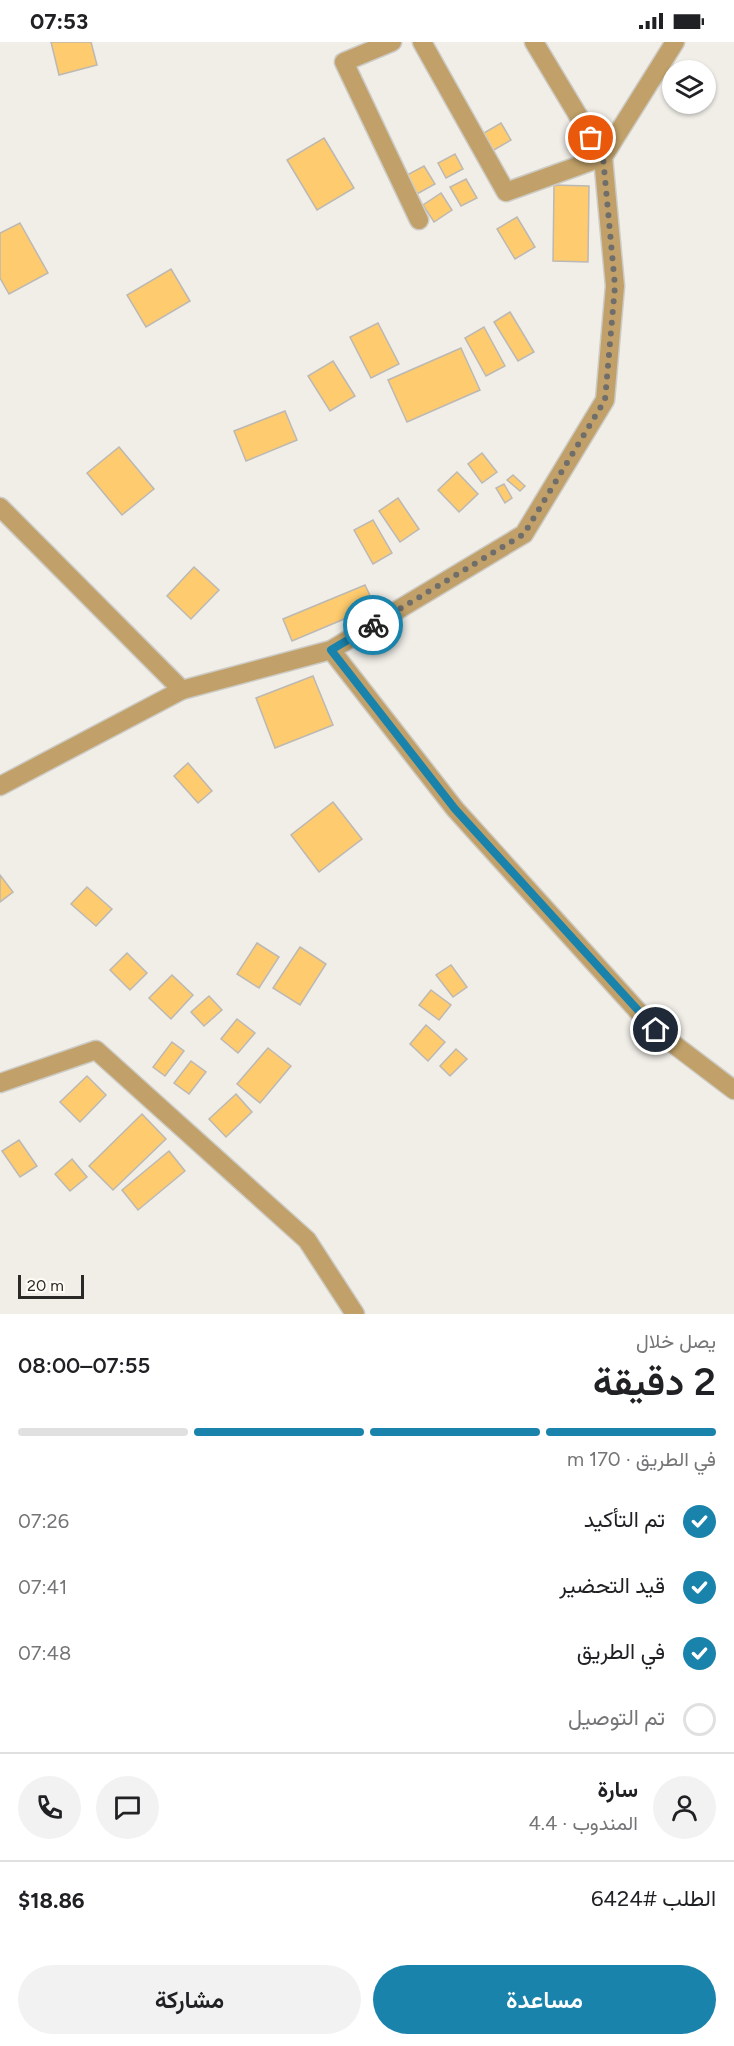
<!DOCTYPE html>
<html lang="ar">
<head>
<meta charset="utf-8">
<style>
	:root { --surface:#fff; --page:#f2f2f2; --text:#202124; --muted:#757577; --line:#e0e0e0; --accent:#1a83ac }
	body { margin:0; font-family:Figtree,Vazirmatn,sans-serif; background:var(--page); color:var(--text); direction:rtl; height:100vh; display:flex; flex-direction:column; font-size:22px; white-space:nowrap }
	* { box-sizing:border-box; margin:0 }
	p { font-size:20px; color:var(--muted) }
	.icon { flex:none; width:33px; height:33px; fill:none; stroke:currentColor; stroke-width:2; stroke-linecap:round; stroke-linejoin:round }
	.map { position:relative; height:1272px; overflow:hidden; direction:ltr }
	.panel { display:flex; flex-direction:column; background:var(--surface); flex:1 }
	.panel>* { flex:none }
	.buttons { position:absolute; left:662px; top:18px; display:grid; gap:12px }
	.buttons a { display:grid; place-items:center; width:54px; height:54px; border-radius:50%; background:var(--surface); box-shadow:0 2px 4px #0004; font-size:30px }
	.scale { position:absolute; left:18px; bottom:15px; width:66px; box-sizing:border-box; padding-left:6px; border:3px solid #2a2926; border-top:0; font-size:16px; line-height:21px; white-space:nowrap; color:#2a2926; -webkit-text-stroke:4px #fffbf5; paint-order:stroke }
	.pin { position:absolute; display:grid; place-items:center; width:51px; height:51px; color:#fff; margin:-26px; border:3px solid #fff; border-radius:50%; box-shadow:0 2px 6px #0007 }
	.courier { position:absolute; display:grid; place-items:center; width:60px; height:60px; margin:-30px; border:4px solid #1a83ac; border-radius:50%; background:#fff; color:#222; box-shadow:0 2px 8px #0007 }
	.headline em { font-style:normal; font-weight:600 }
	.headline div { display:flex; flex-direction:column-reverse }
	.headline { display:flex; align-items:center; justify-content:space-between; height:102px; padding:0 18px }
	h1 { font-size:39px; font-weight:600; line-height:45px }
	.bar { display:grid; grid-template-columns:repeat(4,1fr); gap:9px 6px; align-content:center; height:72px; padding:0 18px }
	.bar i { height:8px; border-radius:4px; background:var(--line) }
	.bar .current { background:var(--accent) }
	.bar p { grid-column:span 4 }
	.line { display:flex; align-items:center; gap:15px; padding:0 18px; border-top:2px solid var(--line) }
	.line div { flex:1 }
	.round { display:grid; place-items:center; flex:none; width:63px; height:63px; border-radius:32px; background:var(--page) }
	ol { padding:0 18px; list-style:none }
	li { display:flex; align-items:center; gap:18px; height:66px }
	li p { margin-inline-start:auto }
	li .icon { padding:6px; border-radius:50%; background:var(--accent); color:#fff; stroke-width:4 }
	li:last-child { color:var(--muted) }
	li i { width:33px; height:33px; border:3px solid var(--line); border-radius:50% }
	.cta { display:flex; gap:12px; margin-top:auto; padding:12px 18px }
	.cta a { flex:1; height:69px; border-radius:36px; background:var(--accent); color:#fff; font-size:24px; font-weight:600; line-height:69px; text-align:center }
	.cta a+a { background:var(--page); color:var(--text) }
	.status { display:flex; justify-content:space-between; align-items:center; height:42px; padding:0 30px; background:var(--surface); direction:ltr }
	.status svg { height:16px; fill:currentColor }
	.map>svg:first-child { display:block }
	.building { fill:#fecb6e; stroke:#bcb8b3; stroke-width:1.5 }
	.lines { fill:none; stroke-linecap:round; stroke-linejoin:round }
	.minor-casing { stroke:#cdcbc5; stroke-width:21 }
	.minor { stroke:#c1a169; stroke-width:18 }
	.done { stroke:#706e6a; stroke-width:6; stroke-dasharray:0 10.8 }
	.route { stroke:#1a83ac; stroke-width:8 }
</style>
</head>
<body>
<div class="status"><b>07:53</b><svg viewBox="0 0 49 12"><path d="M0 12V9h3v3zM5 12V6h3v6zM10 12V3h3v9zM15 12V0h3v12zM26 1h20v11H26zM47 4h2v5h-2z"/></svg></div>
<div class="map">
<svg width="734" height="1272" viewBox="0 0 734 1272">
	<rect width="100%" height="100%" fill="#f1eee8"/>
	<g class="building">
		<polygon points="51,0 91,0 97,23 59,33"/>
		<polygon points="501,81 511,98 487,112 477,95"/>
		<polygon points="324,96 354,146 317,168 287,118"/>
		<polygon points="455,112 463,127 446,136 438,121"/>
		<polygon points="424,124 435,142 417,152 407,133"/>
		<polygon points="466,137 477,156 461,164 450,145"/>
		<polygon points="554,143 589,144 588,220 553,219"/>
		<polygon points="441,151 452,168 434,180 423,163"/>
		<polygon points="517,175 535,205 515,217 497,187"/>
		<polygon points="20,181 48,231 9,252 0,236 0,191"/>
		<polygon points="171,227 190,259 146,285 127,253"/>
		<polygon points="510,270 534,310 518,319 494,280"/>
		<polygon points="378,281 399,322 371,336 350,295"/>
		<polygon points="484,285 505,324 486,334 465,296"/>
		<polygon points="461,306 480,348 407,380 388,338"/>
		<polygon points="333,319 355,354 330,369 308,334"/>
		<polygon points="285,369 297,398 246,419 234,389"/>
		<polygon points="119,405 154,447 122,473 87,431"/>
		<polygon points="482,411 497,430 482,441 468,422"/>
		<polygon points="457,430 478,452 459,470 438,448"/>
		<polygon points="513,433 525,444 520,449 507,438"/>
		<polygon points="504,442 512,456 505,461 496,446"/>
		<polygon points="398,456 419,487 400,500 379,469"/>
		<polygon points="373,478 392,511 373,522 354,488"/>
		<polygon points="194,525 219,548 191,577 167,554"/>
		<polygon points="365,543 375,564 292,599 283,577"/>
		<polygon points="313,634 333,683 275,706 256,656"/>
		<polygon points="188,721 212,749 198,761 174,734"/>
		<polygon points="333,760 362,797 319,830 291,793"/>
		<polygon points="0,833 13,850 0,860"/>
		<polygon points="87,845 112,867 96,884 71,862"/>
		<polygon points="257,901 279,915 259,946 237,932"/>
		<polygon points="300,905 326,922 300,963 273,946"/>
		<polygon points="127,911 147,931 130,948 110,928"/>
		<polygon points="451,923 467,945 453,955 436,933"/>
		<polygon points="172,933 193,953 171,977 149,956"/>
		<polygon points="431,948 451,963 439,978 419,963"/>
		<polygon points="209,954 222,968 204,984 191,970"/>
		<polygon points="237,977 255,991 238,1011 221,997"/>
		<polygon points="426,983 445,1000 428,1019 410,1002"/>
		<polygon points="172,1000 184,1009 165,1034 153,1025"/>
		<polygon points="268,1006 291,1024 260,1061 237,1042"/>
		<polygon points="456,1007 467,1017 450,1034 440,1024"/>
		<polygon points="191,1019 206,1030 189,1052 174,1041"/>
		<polygon points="87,1034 106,1053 80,1080 60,1060"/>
		<polygon points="236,1052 252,1070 226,1095 209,1077"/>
		<polygon points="142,1072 166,1097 113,1148 89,1124"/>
		<polygon points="19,1098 37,1124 20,1135 2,1109"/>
		<polygon points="169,1109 185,1129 138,1168 122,1148"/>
		<polygon points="72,1117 87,1135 70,1149 55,1132"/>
	</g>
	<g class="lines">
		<defs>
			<g id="minor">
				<polyline points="392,0 344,20 419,178"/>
				<polyline points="422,0 506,150 603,115 534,0"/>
				<polyline points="0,465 182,648"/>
				<polyline points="331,608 455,767 655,988 734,1048"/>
				<polyline points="0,744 182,648 331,608 524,492 605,358 615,244 603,115 675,0"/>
				<polyline points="0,1041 96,1008 307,1198 355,1272"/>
			</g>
		</defs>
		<use href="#minor" class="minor-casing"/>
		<use href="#minor" class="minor"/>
	</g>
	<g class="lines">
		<polyline class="done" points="373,583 524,492 605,358 615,244 603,115 591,96"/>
		<polyline class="route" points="373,583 331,608 455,767 656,988"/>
	</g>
</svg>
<div class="buttons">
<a><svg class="icon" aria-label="layers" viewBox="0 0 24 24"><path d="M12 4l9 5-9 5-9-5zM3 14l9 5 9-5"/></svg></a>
</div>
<div class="scale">20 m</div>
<div class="pin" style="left:591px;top:96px;background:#ea580c"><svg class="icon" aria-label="bag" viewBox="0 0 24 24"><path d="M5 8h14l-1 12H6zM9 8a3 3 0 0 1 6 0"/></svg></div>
<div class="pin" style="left:656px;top:988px;background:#1f2937"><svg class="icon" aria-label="home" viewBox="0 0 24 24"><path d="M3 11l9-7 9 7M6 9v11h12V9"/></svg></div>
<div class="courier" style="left:373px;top:583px"><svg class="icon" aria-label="bike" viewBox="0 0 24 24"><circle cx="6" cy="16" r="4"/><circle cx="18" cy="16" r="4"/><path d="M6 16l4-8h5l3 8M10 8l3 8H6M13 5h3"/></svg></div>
</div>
<section class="panel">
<div class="headline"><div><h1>2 دقيقة</h1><p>يصل خلال</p></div><em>07:55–08:00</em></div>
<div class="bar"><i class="current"></i><i class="current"></i><i class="current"></i><i></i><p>في الطريق · 170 m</p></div>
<ol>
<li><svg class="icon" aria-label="check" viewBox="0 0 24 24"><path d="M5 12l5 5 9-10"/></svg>تم التأكيد<p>07:26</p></li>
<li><svg class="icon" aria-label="check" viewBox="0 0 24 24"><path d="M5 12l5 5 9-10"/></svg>قيد التحضير<p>07:41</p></li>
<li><svg class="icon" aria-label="check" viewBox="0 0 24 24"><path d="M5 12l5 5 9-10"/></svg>في الطريق<p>07:48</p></li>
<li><i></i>تم التوصيل</li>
</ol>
<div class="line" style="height:108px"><a class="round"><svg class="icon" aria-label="person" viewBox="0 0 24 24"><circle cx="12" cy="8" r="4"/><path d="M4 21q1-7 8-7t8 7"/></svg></a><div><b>سارة</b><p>المندوب · 4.4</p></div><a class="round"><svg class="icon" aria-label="chat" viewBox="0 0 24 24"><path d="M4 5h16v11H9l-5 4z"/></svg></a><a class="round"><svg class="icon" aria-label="phone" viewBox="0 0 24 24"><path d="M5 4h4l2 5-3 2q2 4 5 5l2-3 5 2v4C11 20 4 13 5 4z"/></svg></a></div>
<div class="line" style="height:78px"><div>الطلب #6424</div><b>$18.86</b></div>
<div class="cta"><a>مساعدة</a><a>مشاركة</a></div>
</section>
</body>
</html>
